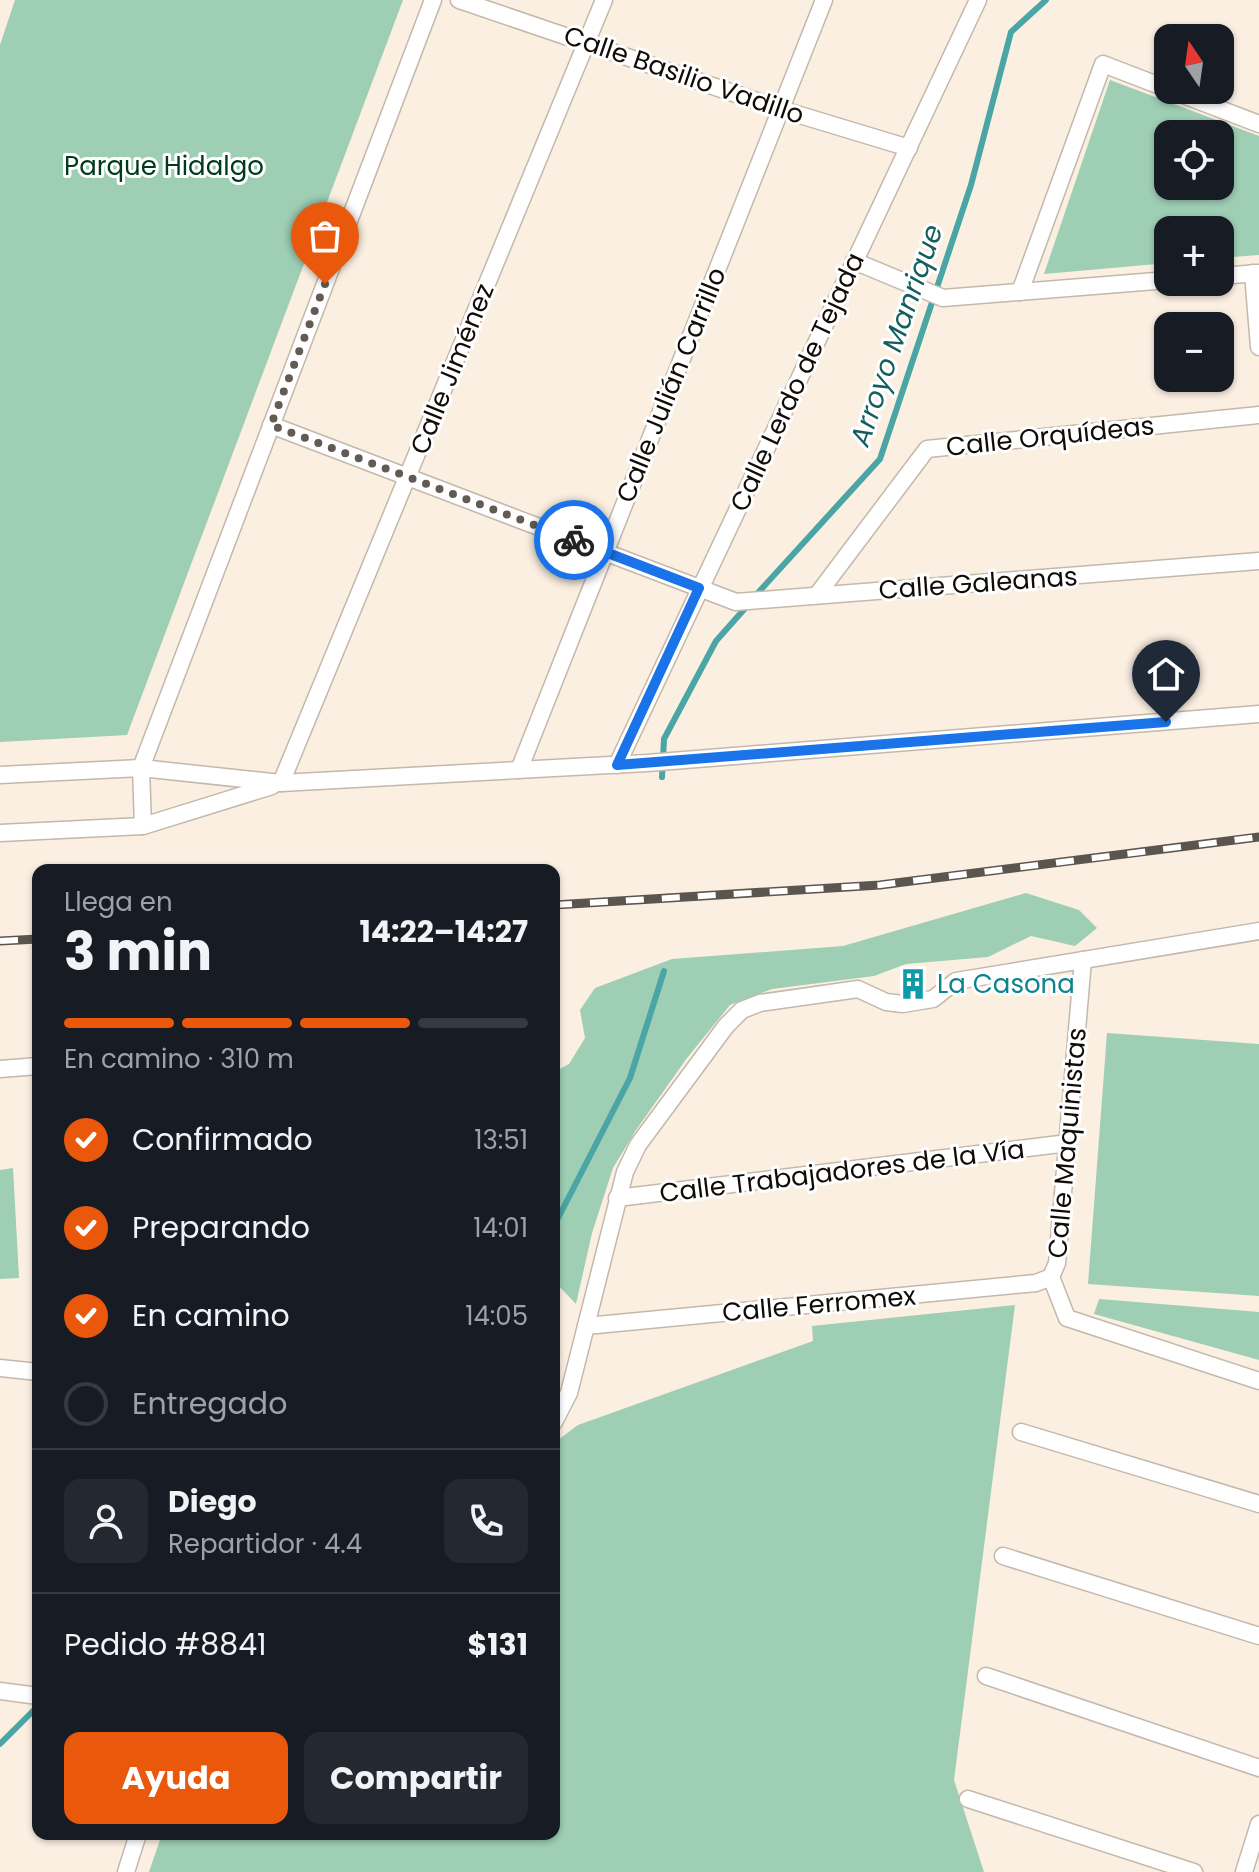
<!DOCTYPE html>
<html lang="es">
<head>
<meta charset="utf-8">
<style>
	:root { --surface:#171b24; --page:#242831; --text:#f1f3f6; --muted:#9ea1a6; --line:#363941; --accent:#ea580c }
	body { margin:0; font-family:Poppins,sans-serif; background:var(--page); color:var(--text); height:100vh; display:flex; flex-direction:column; font-size:30px; white-space:nowrap }
	* { box-sizing:border-box; margin:0 }
	p { font-size:26px; color:var(--muted) }
	.icon { flex:none; width:44px; height:44px; fill:none; stroke:currentColor; stroke-width:2; stroke-linecap:round; stroke-linejoin:round }
	.map { position:relative; flex:1; overflow:hidden }
	.panel { position:absolute; left:32px; top:864px; width:528px; height:976px; display:flex; flex-direction:column; background:var(--surface); border-radius:16px; box-shadow:0 2px 6px #0004 }
	.panel>* { flex:none }
	.needle { width:52px; rotate:347deg }
	.controls { position:absolute; left:1154px; top:24px; display:grid; gap:16px }
	.controls a { display:grid; place-items:center; width:80px; height:80px; border-radius:16px; background:var(--surface); box-shadow:0 2px 6px #0004; font-size:40px }
	.pin { position:absolute; display:grid; place-items:center; width:68px; height:68px; color:#fff; margin:-82px -34px; border-radius:50% 50% 50% 0; rotate:-45deg; box-shadow:0 0 8px #0007 }
	.pin .icon { rotate:45deg }
	.courier { position:absolute; display:grid; place-items:center; width:80px; height:80px; margin:-40px; border:6px solid #1a73e8; border-radius:50%; background:#fff; color:#222; box-shadow:0 2px 10px #0007 }
	.summary em { font-style:normal; font-weight:700 }
	.summary div { display:flex; flex-direction:column-reverse }
	.summary { display:flex; align-items:center; justify-content:space-between; height:136px; padding:0 32px }
	h1 { font-size:52px; font-weight:700; line-height:60px }
	.bar { display:grid; grid-template-columns:repeat(4,1fr); gap:12px 8px; align-content:center; height:96px; padding:0 32px }
	.bar i { height:10px; border-radius:6px; background:var(--line) }
	.bar .current { background:var(--accent) }
	.bar p { grid-column:span 4 }
	.line { display:flex; align-items:center; gap:20px; padding:0 32px; border-top:2px solid var(--line) }
	.line div { flex:1 }
	.round { display:grid; place-items:center; flex:none; width:84px; height:84px; border-radius:16px; background:var(--page) }
	ol { padding:0 32px; list-style:none }
	li { display:flex; align-items:center; gap:24px; height:88px }
	li p { margin-inline-start:auto }
	li .icon { padding:8px; border-radius:50%; background:var(--accent); color:#fff; stroke-width:4 }
	li:last-child { color:var(--muted) }
	li i { width:44px; height:44px; border:4px solid var(--line); border-radius:50% }
	.button { display:flex; gap:16px; margin-top:auto; padding:16px 32px }
	.button a { flex:1; height:92px; border-radius:16px; background:var(--accent); color:#fff; font-size:32px; font-weight:700; line-height:92px; text-align:center }
	.button a+a { background:var(--page); color:var(--text) }
	.map>svg:first-child { display:block }
	.green { fill:#9eceb4; fill-rule:evenodd }
	.lines { fill:none; stroke-linecap:round; stroke-linejoin:round }
	.stream { stroke:#4aa5a5; stroke-width:6 }
	.street-casing { stroke:#c3b8ab; stroke-width:19 }
	.street { stroke:#fff; stroke-width:16 }
	.rail-casing { stroke:#5c554e; stroke-width:9 }
	.rail { stroke:#fff; stroke-width:6; stroke-dasharray:18; stroke-linecap:butt }
	.done { stroke:#615b53; stroke-width:8; stroke-dasharray:0 14.4 }
	.route { stroke:#1a73e8; stroke-width:10 }
	.labels { text-anchor:middle; stroke-width:6; stroke-linejoin:round; paint-order:stroke }
	.street-label { font-size:26px; fill:#0f0b07; stroke:#fff }
	.park-label { font-size:26px; fill:#003821; stroke:#fff }
	.culture-label { font-size:26px; fill:#0d838f; stroke:#fff; text-anchor:start }
	.water-label { font-size:28px; font-style:italic; fill:#135f60; stroke:#fff }
</style>
</head>
<body>
<div class="map">
<svg width="1259" height="1872" viewBox="0 0 1259 1872">
	<rect width="100%" height="100%" fill="#faefe1"/>
	<g class="green">
		<polygon points="15,0 403,0 127,735 0,742 0,45"/>
		<path d="M1110 80 1259 136V255L1220 258V230H1168V263L1044 274ZM1168 134H1220V186H1168Z"/>
		<polygon points="1026,893 1079,910 1097,928 1075,946 1031,936 988,957 906,964 874,976 772,989 730,1005 687,1058 636,1130 613,1168 592,1233 576,1304 554,1281 554,1072 569,1064 585,1038 580,1010 595,988 672,959 843,946"/>
		<polygon points="1107,1033 1259,1044 1259,1296 1088,1284"/>
		<polygon points="13,1168 19,1278 0,1279 0,1170"/>
		<polygon points="1099,1299 1259,1312 1259,1360 1094,1314"/>
		<polygon points="1015,1305 954,1780 984,1872 149,1872 162,1834 554,1834 554,1443 578,1425 813,1341 812,1326"/>
	</g>
	<g class="lines">
		<g class="stream">
			<polyline points="755,596 880,459 971,185 1011,32 1046,0"/>
			<polyline points="662,777 664,739 716,641 748,605"/>
			<polyline points="554,1226 630,1078 664,971"/>
			<polyline points="0,1744 38,1706"/>
		</g>
		<defs>
			<g id="street">
				<polyline points="459,0 780,109 909,148"/>
				<polyline points="1170,90 1259,124"/>
				<polyline points="854,261 943,298 1168,280"/>
				<polyline points="1253,273 1259,347"/>
				<polyline points="1220,276 1259,273"/>
				<polyline points="1020,292 1103,64 1168,89"/>
				<polyline points="271,425 736,602 1259,561"/>
				<polyline points="817,595 927,449 1259,415"/>
				<polyline points="617,765 978,0"/>
				<polyline points="519,770 824,0"/>
				<polyline points="0,775 141,768 281,783 647,763 1259,714"/>
				<polyline points="281,783 604,0"/>
				<polyline points="143,826 141,768 433,0"/>
				<polyline points="0,833 143,826 272,786"/>
				<polyline points="0,1069 38,1066"/>
				<polyline points="617,1198 1068,1143"/>
				<polyline points="1051,1277 1057,1263 1083,960"/>
				<polyline points="1051,1277 1067,1318 1259,1381"/>
				<polyline points="586,1326 1036,1283 1051,1277"/>
				<polyline points="0,1368 38,1372"/>
				<polyline points="554,1422 569,1393 625,1172 638,1145 726,1026 742,1010 760,1003 858,989 886,1002 903,1004 933,999 956,981 1259,931"/>
				<polyline points="1021,1432 1259,1504"/>
				<polyline points="1003,1556 1259,1636"/>
				<polyline points="986,1676 1259,1768"/>
				<polyline points="0,1691 38,1696"/>
				<polyline points="968,1799 1194,1872"/>
				<polyline points="126,1872 138,1834"/>
				<polyline points="1244,1872 1259,1824"/>
			</g>
		</defs>
		<use href="#street" class="street-casing"/>
		<use href="#street" class="street"/>
		<defs>
			<g id="rail">
				<polyline points="554,905 880,885 1259,837"/>
				<polyline points="0,941 38,939"/>
			</g>
		</defs>
		<use href="#rail" class="rail-casing"/>
		<use href="#rail" class="rail"/>
	</g>
	<g class="lines">
		<polyline class="done" points="325,284 271,425 574,540"/>
		<polyline class="route" points="574,540 699,588 617,765 1166,722"/>
	</g>
	<defs>
		<symbol id="building-bare" viewBox="-9 -9 18 18"><path d="M-4-6H4V6H1V3H-1V6H-4ZM-2.5-4.3h1.7v1.8h-1.7ZM.8-4.3h1.7v1.8H.8ZM-2.5-1h1.7V.8h-1.7ZM.8-1h1.7V.8H.8Z" fill="#0f9aa8" stroke="#fff" stroke-width="2.5" paint-order="stroke"/></symbol>
	</defs>
	<g fill-rule="evenodd">
		<use href="#building-bare" x="891" y="962" width="44" height="44"/>
	</g>
	<g class="labels">
		<g class="street-label">
			<text transform="translate(684 75) rotate(19)" y="9">Calle Basilio Vadillo</text>
			<text transform="translate(452 369) rotate(-68)" y="9">Calle Jiménez</text>
			<text transform="translate(797 382) rotate(-65)" y="9">Calle Lerdo de Tejada</text>
			<text transform="translate(671 385) rotate(-68)" y="9">Calle Julián Carrillo</text>
			<text transform="translate(1050 436) rotate(-6)" y="9">Calle Orquídeas</text>
			<text transform="translate(978 583) rotate(-4)" y="9">Calle Galeanas</text>
			<text transform="translate(1067 1143) rotate(-85)" y="9">Calle Maquinistas</text>
			<text transform="translate(842 1171) rotate(-7)" y="9">Calle Trabajadores de la Vía</text>
			<text transform="translate(819 1304) rotate(-5)" y="9">Calle Ferromex</text>
		</g>
		<g class="park-label">
			<text x="164" y="175">Parque Hidalgo</text>
		</g>
		<g class="culture-label">
			<text x="937" y="993">La Casona</text>
		</g>
		<g class="water-label">
			<text transform="translate(896 335) rotate(-71)" y="10">Arroyo Manrique</text>
		</g>
	</g>
</svg>
<div class="controls">
<a><svg class="needle" viewBox="-14 -14 28 28"><path d="M0-13l5 13h-10z" fill="#e53935"/><path d="M0 13l5-13h-10z" fill="#9ea1a6"/></svg></a>
<a><svg class="icon" aria-label="locate" viewBox="0 0 24 24"><circle cx="12" cy="12" r="6"/><path d="M12 2v4M12 18v4M2 12h4M18 12h4"/></svg></a>
<a>+</a>
<a>−</a>
</div>
<div class="pin" style="left:325px;top:284px;background:#ea580c"><svg class="icon" aria-label="bag" viewBox="0 0 24 24"><path d="M5 8h14l-1 12H6zM9 8a3 3 0 0 1 6 0"/></svg></div>
<div class="pin" style="left:1166px;top:722px;background:#1f2937"><svg class="icon" aria-label="home" viewBox="0 0 24 24"><path d="M3 11l9-7 9 7M6 9v11h12V9"/></svg></div>
<div class="courier" style="left:574px;top:540px"><svg class="icon" aria-label="bike" viewBox="0 0 24 24"><circle cx="6" cy="16" r="4"/><circle cx="18" cy="16" r="4"/><path d="M6 16l4-8h5l3 8M10 8l3 8H6M13 5h3"/></svg></div>
<section class="panel">
<div class="summary"><div><h1>3 min</h1><p>Llega en</p></div><em>14:22–14:27</em></div>
<div class="bar"><i class="current"></i><i class="current"></i><i class="current"></i><i></i><p>En camino · 310 m</p></div>
<ol>
<li><svg class="icon" aria-label="check" viewBox="0 0 24 24"><path d="M5 12l5 5 9-10"/></svg>Confirmado<p>13:51</p></li>
<li><svg class="icon" aria-label="check" viewBox="0 0 24 24"><path d="M5 12l5 5 9-10"/></svg>Preparando<p>14:01</p></li>
<li><svg class="icon" aria-label="check" viewBox="0 0 24 24"><path d="M5 12l5 5 9-10"/></svg>En camino<p>14:05</p></li>
<li><i></i>Entregado</li>
</ol>
<div class="line" style="height:144px"><a class="round"><svg class="icon" aria-label="person" viewBox="0 0 24 24"><circle cx="12" cy="8" r="4"/><path d="M4 21q1-7 8-7t8 7"/></svg></a><div><b>Diego</b><p>Repartidor · 4.4</p></div><a class="round"><svg class="icon" aria-label="phone" viewBox="0 0 24 24"><path d="M5 4h4l2 5-3 2q2 4 5 5l2-3 5 2v4C11 20 4 13 5 4z"/></svg></a></div>
<div class="line" style="height:104px"><div>Pedido #8841</div><b>$131</b></div>
<div class="button"><a>Ayuda</a><a>Compartir</a></div>
</section>
</div>
</body>
</html>
